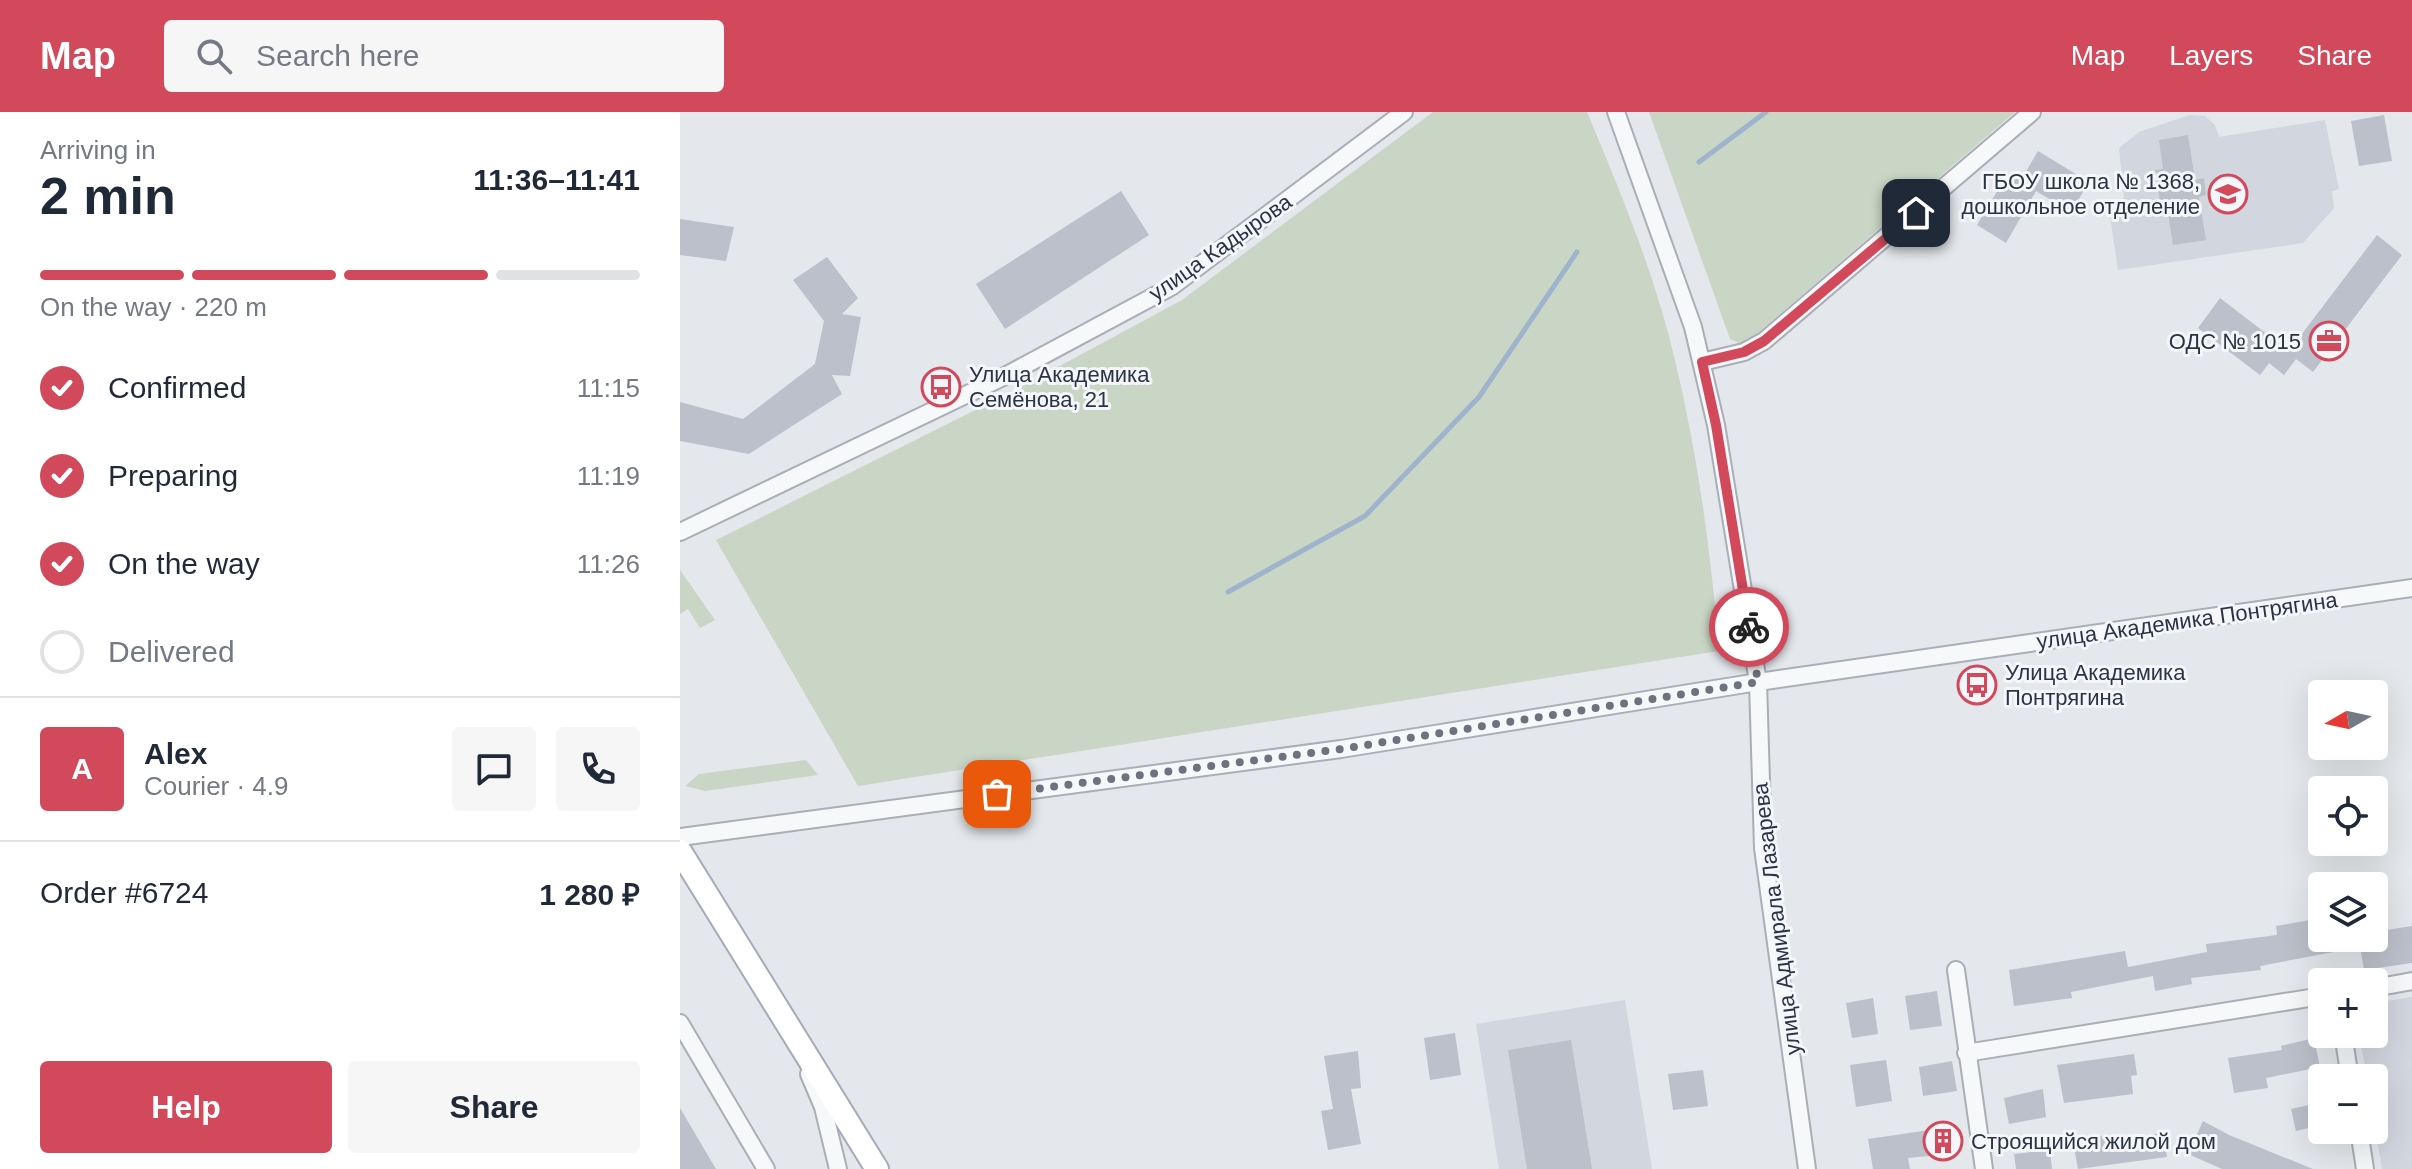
<!DOCTYPE html>
<html lang="en">
<head>
<meta charset="utf-8">
<style>
	:root { --surface:#fff; --page:#f6f6f7; --text:#1f2937; --muted:#747a83; --line:#e0e1e3; --accent:#d1495b }
	body { margin:0; font-family:Arial,sans-serif; background:var(--page); color:var(--text); height:100vh; display:flex; flex-direction:column; font-size:30px; white-space:nowrap }
	* { box-sizing:border-box; margin:0 }
	p { font-size:26px; color:var(--muted) }
	.icon { flex:none; width:44px; height:44px; fill:none; stroke:currentColor; stroke-width:2; stroke-linecap:round; stroke-linejoin:round }
	.map { position:relative; flex:1; overflow:hidden }
	.side { display:flex; flex-direction:column; background:var(--surface); width:680px }
	.side>* { flex:none }
	.needle { width:52px; rotate:261deg }
	.controls { position:absolute; left:1628px; top:568px; display:grid; gap:16px }
	.controls a { display:grid; place-items:center; width:80px; height:80px; border-radius:8px; background:var(--surface); box-shadow:0 8px 32px #0002; font-size:40px }
	.pin { position:absolute; display:grid; place-items:center; width:68px; height:68px; color:#fff; margin:-34px; border-radius:16px; box-shadow:0 4px 12px #0006 }
	.courier { position:absolute; display:grid; place-items:center; width:80px; height:80px; margin:-40px; border:6px solid #d1495b; border-radius:50%; background:#fff; color:#222; box-shadow:0 2px 10px #0007 }
	.head em { font-style:normal; font-weight:600 }
	.head div { display:flex; flex-direction:column-reverse }
	.head { display:flex; align-items:center; justify-content:space-between; height:136px; padding:0 40px }
	h1 { font-size:52px; font-weight:600; line-height:60px }
	.bar { display:grid; grid-template-columns:repeat(4,1fr); gap:12px 8px; align-content:center; height:96px; padding:0 40px }
	.bar i { height:10px; border-radius:6px; background:var(--line) }
	.bar .current { background:var(--accent) }
	.bar p { grid-column:span 4 }
	.line { display:flex; align-items:center; gap:20px; padding:0 40px; border-top:2px solid var(--line) }
	.line div { flex:1 }
	.round { display:grid; place-items:center; flex:none; width:84px; height:84px; border-radius:8px; background:var(--page) }
	ol { padding:0 40px; list-style:none }
	li { display:flex; align-items:center; gap:24px; height:88px }
	li p { margin-inline-start:auto }
	li .icon { padding:8px; border-radius:50%; background:var(--accent); color:#fff; stroke-width:4 }
	li:last-child { color:var(--muted) }
	li i { width:44px; height:44px; border:4px solid var(--line); border-radius:50% }
	.primary-button { display:flex; gap:16px; margin-top:auto; padding:16px 40px }
	.primary-button a { flex:1; height:92px; border-radius:8px; background:var(--accent); color:#fff; font-size:32px; font-weight:600; line-height:92px; text-align:center }
	.primary-button a+a { background:var(--page); color:var(--text) }
	header { display:flex; align-items:center; gap:48px; box-sizing:border-box; height:112px; padding:0 40px; background:var(--accent); color:#fff }
	header strong { font-size:38px }
	nav { display:flex; gap:44px; margin-inline-start:auto; font-size:28px }
	.search { width:560px; height:72px; background:var(--page); display:flex; align-items:center; gap:20px; box-sizing:border-box; padding:0 28px; border-radius:8px; color:var(--muted); font-size:30px }
	main { display:flex; flex:1; min-height:0 }
	.map>svg:first-child { display:block }
	.built { fill:#d2d6de }
	.green { fill:#c9d6c5 }
	.lines { fill:none; stroke-linecap:round; stroke-linejoin:round }
	.stream { stroke:#9fb4cc; stroke-width:5 }
	.building { fill:#bbc0ca }
	.minor-casing { stroke:#a9aeb7; stroke-width:20 }
	.major-casing { stroke:#a3abb8; stroke-width:26 }
	.minor { stroke:#f7f8fa; stroke-width:16 }
	.major { stroke:#fff; stroke-width:22 }
	.done { stroke:#6c737f; stroke-width:8; stroke-dasharray:0 14.4 }
	.route { stroke:#d1495b; stroke-width:10 }
	.labels { text-anchor:middle; stroke-width:6; stroke-linejoin:round; paint-order:stroke }
	.poi-label { font-size:22px; fill:#2b3445; stroke:#f4f6f9; text-anchor:start }
	.street-label { font-size:22px; fill:#2b3445; stroke:#f4f6f9 }
</style>
</head>
<body>
<header>
<strong>Map</strong>
<div class="search"><svg class="icon" aria-label="search" viewBox="0 0 24 24"><circle cx="10" cy="10" r="6"/><path d="M15 15l6 6"/></svg>Search here</div>
<nav><a>Map</a><a>Layers</a><a>Share</a></nav>
</header>
<main>
<section class="side">
<div class="head"><div><h1>2 min</h1><p>Arriving in</p></div><em>11:36–11:41</em></div>
<div class="bar"><i class="current"></i><i class="current"></i><i class="current"></i><i></i><p>On the way · 220 m</p></div>
<ol>
<li><svg class="icon" aria-label="check" viewBox="0 0 24 24"><path d="M5 12l5 5 9-10"/></svg>Confirmed<p>11:15</p></li>
<li><svg class="icon" aria-label="check" viewBox="0 0 24 24"><path d="M5 12l5 5 9-10"/></svg>Preparing<p>11:19</p></li>
<li><svg class="icon" aria-label="check" viewBox="0 0 24 24"><path d="M5 12l5 5 9-10"/></svg>On the way<p>11:26</p></li>
<li><i></i>Delivered</li>
</ol>
<div class="line" style="height:144px"><b class="round" style="background:var(--accent);color:#fff">A</b><div><b>Alex</b><p>Courier · 4.9</p></div><a class="round"><svg class="icon" aria-label="chat" viewBox="0 0 24 24"><path d="M4 5h16v11H9l-5 4z"/></svg></a><a class="round"><svg class="icon" aria-label="phone" viewBox="0 0 24 24"><path d="M5 4h4l2 5-3 2q2 4 5 5l2-3 5 2v4C11 20 4 13 5 4z"/></svg></a></div>
<div class="line" style="height:104px"><div>Order #6724</div><b>1 280 ₽</b></div>
<div class="primary-button"><a>Help</a><a>Share</a></div>
</section>
<div class="map">
<svg width="1732" height="1057" viewBox="0 0 1732 1057">
	<rect width="100%" height="100%" fill="#e4e7ec"/>
	<g class="built">
		<polygon points="1510,3 1525,4 1535,13 1539,25 1645,8 1659,77 1652,79 1654,96 1623,131 1438,158 1430,104 1444,85 1439,36 1459,20"/>
		<polygon points="1732,885 1732,1057 1702,1057 1694,1010 1694,966 1687,966 1679,922 1694,922 1694,891"/>
		<polygon points="945,888 972,1057 819,1057 796,912"/>
	</g>
	<g class="green">
		<path d="M753 0H907C941 81 975 163 995 248 1018 344 1031 441 1039 539L178 674 36 428 339 276 502 188Z"/>
		<polygon points="969,0 1335,0 1064,233 1050,227"/>
		<polygon points="0,458 35,508 20,516 8,497 0,502"/>
		<polygon points="126,648 138,663 25,679 5,674 19,662"/>
	</g>
	<g class="lines">
		<g class="stream">
			<polyline points="1019,50 1086,0"/>
			<polyline points="548,480 685,404 799,285 897,140"/>
		</g>
	</g>
	<g class="building">
		<polygon points="1704,3 1712,49 1679,54 1671,9"/>
		<polygon points="1508,23 1515,68 1524,66 1526,83 1519,85 1526,128 1493,133 1488,101 1482,102 1475,58 1483,57 1479,28"/>
		<polygon points="1358,39 1409,70 1391,100 1356,79 1326,131 1297,113 1328,61 1341,68"/>
		<polygon points="441,79 469,123 325,217 296,172"/>
		<polygon points="0,107 54,115 46,149 0,143"/>
		<polygon points="1697,123 1722,143 1633,260 1616,247 1604,263 1589,251 1580,263 1518,216 1540,186 1609,239"/>
		<polygon points="147,145 178,186 162,202 181,205 170,264 152,263 162,282 69,342 0,329 0,290 63,307 135,252 144,209 113,168"/>
		<polygon points="1642,806 1642,826 1694,826 1694,820 1732,814 1732,851 1684,858 1680,835 1580,854 1581,858 1511,866 1512,872 1475,879 1473,864 1391,880 1392,886 1334,894 1329,858 1445,839 1448,855 1527,840 1526,832 1597,823 1596,814"/>
		<polygon points="1257,879 1262,914 1230,918 1225,884"/>
		<polygon points="1193,886 1198,922 1172,926 1166,891"/>
		<polygon points="775,921 781,963 750,968 744,926"/>
		<polygon points="1634,926 1640,955 1586,966 1588,976 1554,981 1548,946 1602,938 1601,934"/>
		<polygon points="891,928 912,1057 847,1057 828,938"/>
		<polygon points="678,939 681,976 671,977 681,1032 648,1038 641,999 653,997 644,944"/>
		<polygon points="1454,942 1457,963 1451,964 1453,982 1384,991 1377,953"/>
		<polygon points="1206,948 1212,989 1176,995 1170,953"/>
		<polygon points="1272,949 1277,979 1243,984 1239,955"/>
		<polygon points="1023,958 1028,994 993,998 988,962"/>
		<polygon points="1363,977 1366,1005 1329,1012 1324,986"/>
		<polygon points="1642,990 1642,1013 1616,1019 1611,997"/>
		<polygon points="0,996 36,1057 0,1057"/>
		<polygon points="1523,1009 1549,1023 1633,1057 1542,1057 1508,1042"/>
		<polygon points="1277,1014 1279,1041 1228,1046 1230,1057 1193,1057 1188,1027"/>
		<polygon points="1483,1021 1487,1045 1398,1057 1393,1030 1430,1022 1432,1028"/>
		<polygon points="1370,1038 1372,1057 1336,1057 1334,1042"/>
	</g>
	<g class="lines">
		<defs>
			<g id="minor">
				<polyline points="936,0 1013,215 1036,313 1078,570 1083,736 1127,1057"/>
				<polyline points="1022,250 1064,240 1084,229 1352,0"/>
				<polyline points="0,420 323,265 491,175 724,0"/>
				<polyline points="0,725 661,637 1078,570 1732,476"/>
				<polyline points="1276,858 1304,1057"/>
				<polyline points="1694,876 1732,869"/>
				<polyline points="0,911 86,1057"/>
				<polyline points="1663,922 1670,966"/>
				<polyline points="1286,941 1642,884"/>
				<polyline points="129,962 143,995 158,1057"/>
				<polyline points="1679,1018 1685,1057"/>
			</g>
			<polyline id="major" points="0,739 197,1057"/>
		</defs>
		<use href="#minor" class="minor-casing"/>
		<use href="#major" class="major-casing"/>
		<use href="#minor" class="minor"/>
		<use href="#major" class="major"/>
	</g>
	<g class="lines">
		<polyline class="done" points="317,682 661,637 1078,570 1069,515"/>
		<polyline class="route" points="1069,515 1036,313 1022,250 1064,240 1084,229 1236,101"/>
	</g>
	<defs>
		<symbol id="school-ring" viewBox="-11 -11 22 22"><circle r="9.5" fill="#f4f6f9" stroke="#d1495b" stroke-width="1.5"/><path d="M0-5L7-2L0 1L-7-2ZM-4 1L0 2.5L4 1V4Q0 6-4 4Z" fill="#d1495b"/></symbol>
		<symbol id="office-ring" viewBox="-11 -11 22 22"><circle r="9.5" fill="#f4f6f9" stroke="#d1495b" stroke-width="1.5"/><path d="M-6-3h4V-5.5h4V-3h4V5H-6ZM-1-4.5V-3h2v-1.5ZM-6 0V1H6V0Z" fill="#d1495b"/></symbol>
		<symbol id="bus-ring" viewBox="-11 -11 22 22"><circle r="9.5" fill="#f4f6f9" stroke="#d1495b" stroke-width="1.5"/><path d="M-5-6H5V4H4V6H2V4H-2V6H-4V4H-5ZM-3.5-4V0h7V-4ZM-3.5 1.2v1.5H-2V1.2ZM2 1.2v1.5H3.5V1.2Z" fill="#d1495b"/></symbol>
		<symbol id="building-ring" viewBox="-11 -11 22 22"><circle r="9.5" fill="#f4f6f9" stroke="#d1495b" stroke-width="1.5"/><path d="M-4-6H4V6H1V3H-1V6H-4ZM-2.5-4.3h1.7v1.8h-1.7ZM.8-4.3h1.7v1.8H.8ZM-2.5-1h1.7V.8h-1.7ZM.8-1h1.7V.8H.8Z" fill="#d1495b"/></symbol>
	</defs>
	<g fill-rule="evenodd">
		<use href="#school-ring" x="1526" y="60" width="44" height="44"/>
		<use href="#office-ring" x="1627" y="207" width="44" height="44"/>
		<use href="#bus-ring" x="239" y="253" width="44" height="44"/>
		<use href="#bus-ring" x="1275" y="551" width="44" height="44"/>
		<use href="#building-ring" x="1241" y="1007" width="44" height="44"/>
	</g>
	<g class="labels">
		<g class="poi-label">
			<text x="1520" y="77" text-anchor="end">ГБОУ школа № 1368,<tspan x="1520" dy="25">дошкольное отделение</tspan></text>
			<text x="1621" y="237" text-anchor="end">ОДС № 1015</text>
			<text x="289" y="270">Улица Академика<tspan x="289" dy="25">Семёнова, 21</tspan></text>
			<text x="1325" y="568">Улица Академика<tspan x="1325" dy="25">Понтрягина</tspan></text>
			<text x="1291" y="1037">Строящийся жилой дом</text>
		</g>
		<g class="street-label">
			<text transform="translate(540 135) rotate(-35)" y="8">улица Кадырова</text>
			<text transform="translate(1507 508) rotate(-8)" y="8">улица Академика Понтрягина</text>
			<text transform="translate(1096 807) rotate(-97)" y="8">улица Адмирала Лазарева</text>
		</g>
	</g>
</svg>
<div class="controls">
<a><svg class="needle" viewBox="-14 -14 28 28"><path d="M0-13l5 13h-10z" fill="#e53935"/><path d="M0 13l5-13h-10z" fill="#747a83"/></svg></a>
<a><svg class="icon" aria-label="locate" viewBox="0 0 24 24"><circle cx="12" cy="12" r="6"/><path d="M12 2v4M12 18v4M2 12h4M18 12h4"/></svg></a>
<a><svg class="icon" aria-label="layers" viewBox="0 0 24 24"><path d="M12 4l9 5-9 5-9-5zM3 14l9 5 9-5"/></svg></a>
<a>+</a>
<a>−</a>
</div>
<div class="pin" style="left:317px;top:682px;background:#ea580c"><svg class="icon" aria-label="bag" viewBox="0 0 24 24"><path d="M5 8h14l-1 12H6zM9 8a3 3 0 0 1 6 0"/></svg></div>
<div class="pin" style="left:1236px;top:101px;background:#1f2937"><svg class="icon" aria-label="home" viewBox="0 0 24 24"><path d="M3 11l9-7 9 7M6 9v11h12V9"/></svg></div>
<div class="courier" style="left:1069px;top:515px"><svg class="icon" aria-label="bike" viewBox="0 0 24 24"><circle cx="6" cy="16" r="4"/><circle cx="18" cy="16" r="4"/><path d="M6 16l4-8h5l3 8M10 8l3 8H6M13 5h3"/></svg></div>
</div>
</main>
</body>
</html>
